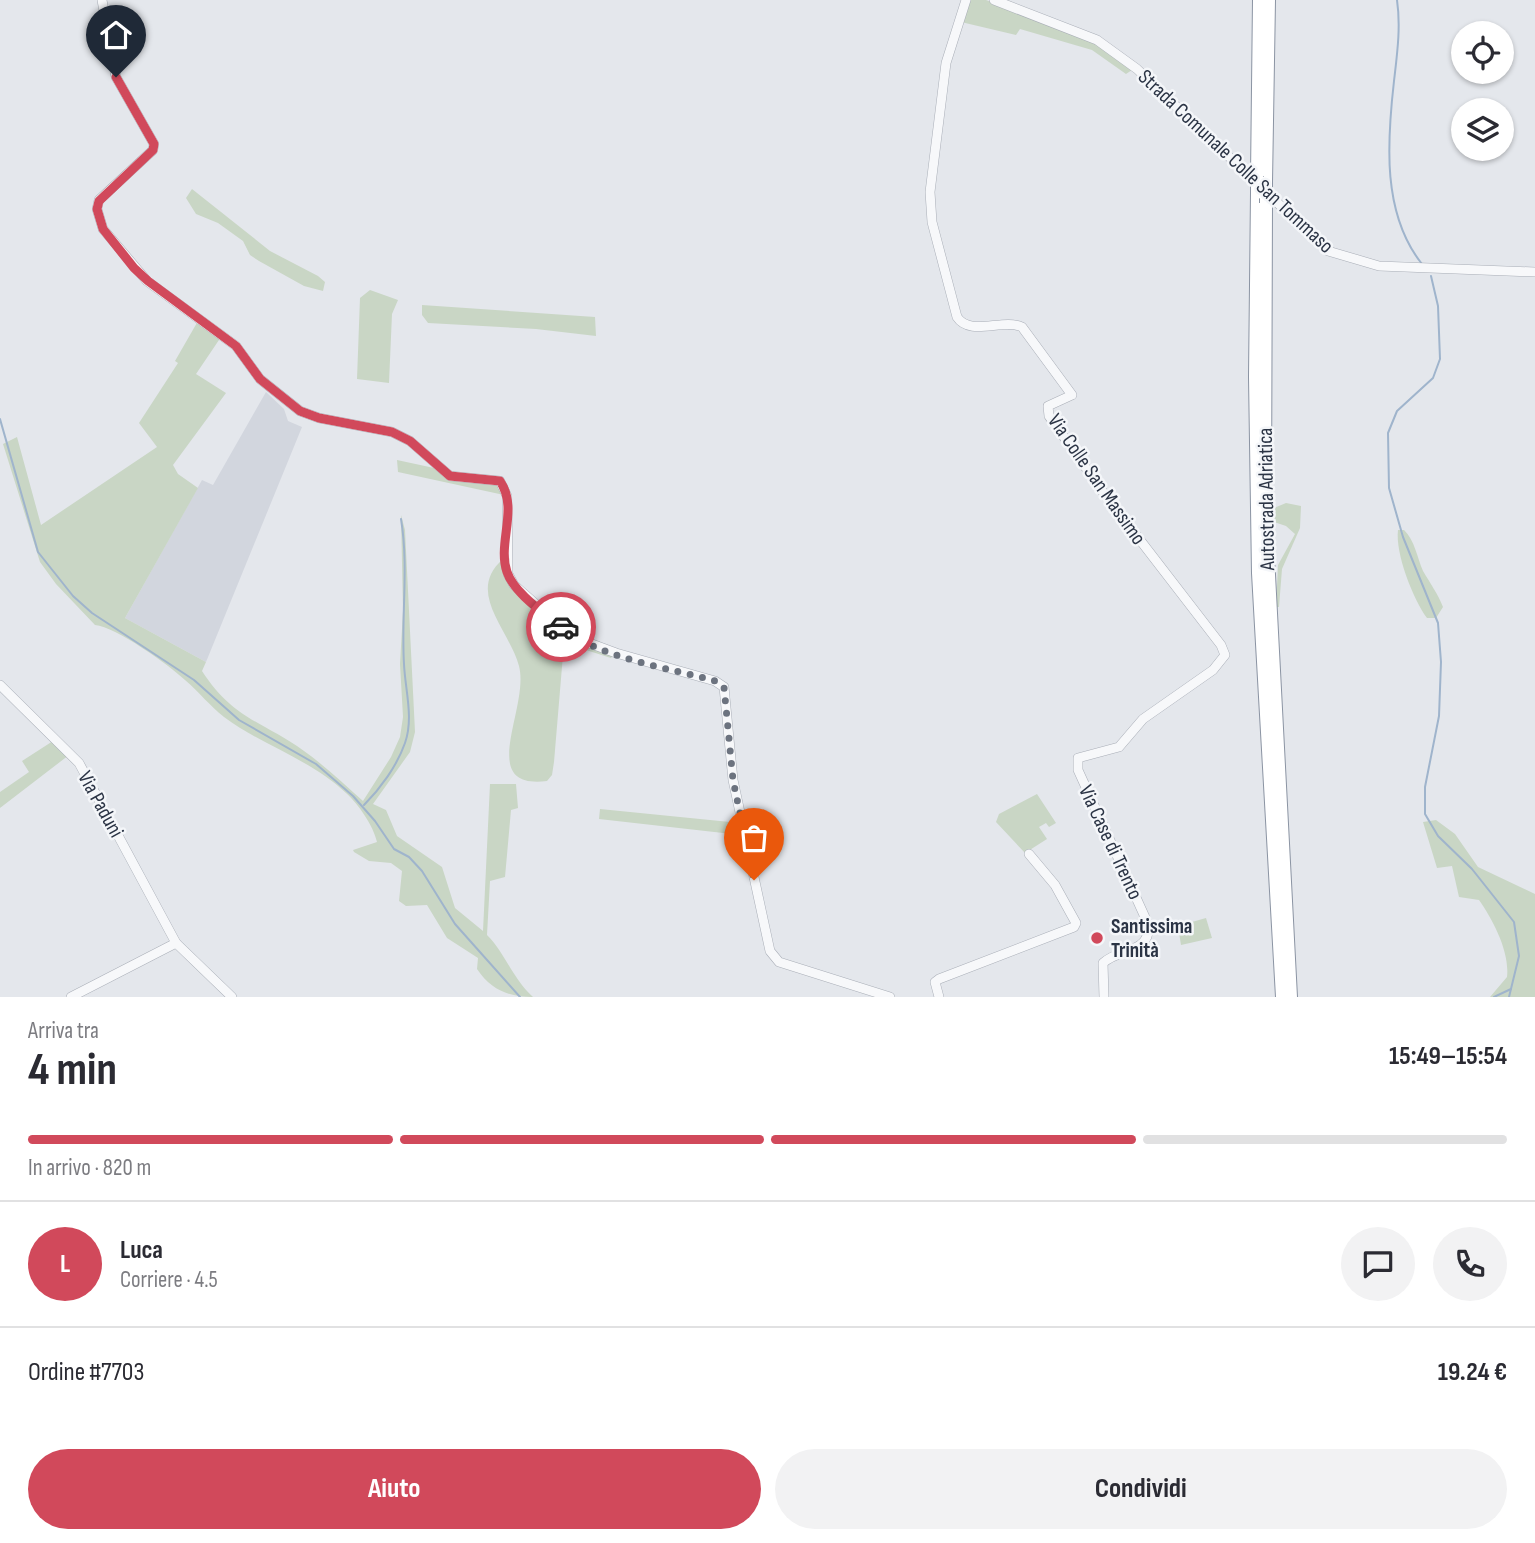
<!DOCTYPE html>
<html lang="it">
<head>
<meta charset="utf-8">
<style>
	:root { --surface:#fff; --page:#f2f2f3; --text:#2b2b33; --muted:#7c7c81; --line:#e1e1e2; --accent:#d1495b }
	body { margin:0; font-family:"Sofia Sans Condensed",sans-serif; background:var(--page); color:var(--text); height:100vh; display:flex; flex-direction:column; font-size:26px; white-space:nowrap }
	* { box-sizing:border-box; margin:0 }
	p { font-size:23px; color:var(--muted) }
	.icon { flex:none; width:38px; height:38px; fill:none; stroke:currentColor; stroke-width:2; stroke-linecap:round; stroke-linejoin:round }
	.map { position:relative; height:997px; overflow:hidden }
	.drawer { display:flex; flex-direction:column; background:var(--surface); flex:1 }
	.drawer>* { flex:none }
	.buttons { position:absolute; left:1451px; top:21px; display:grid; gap:14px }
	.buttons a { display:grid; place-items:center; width:63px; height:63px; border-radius:50%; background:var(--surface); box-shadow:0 2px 5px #0004; font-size:35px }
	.pin { position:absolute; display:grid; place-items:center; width:60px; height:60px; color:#fff; margin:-72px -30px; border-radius:50% 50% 50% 0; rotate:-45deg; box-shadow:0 0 7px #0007 }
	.pin .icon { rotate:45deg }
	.courier { position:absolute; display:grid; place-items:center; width:70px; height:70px; margin:-35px; border:5px solid #d1495b; border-radius:50%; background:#fff; color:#222; box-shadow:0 2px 9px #0007 }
	.headline em { font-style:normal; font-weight:700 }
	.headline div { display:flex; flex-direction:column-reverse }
	.headline { display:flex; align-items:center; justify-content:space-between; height:119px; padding:0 28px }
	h1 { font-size:46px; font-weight:700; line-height:52px }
	.bar { display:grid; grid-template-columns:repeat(4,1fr); gap:10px 7px; align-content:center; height:84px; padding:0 28px }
	.bar i { height:9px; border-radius:5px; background:var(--line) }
	.bar .current { background:var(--accent) }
	.bar p { grid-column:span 4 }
	.line { display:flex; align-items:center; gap:18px; padding:0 28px; border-top:2px solid var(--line) }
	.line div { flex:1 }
	.round { display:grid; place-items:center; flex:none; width:74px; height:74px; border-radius:37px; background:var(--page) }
	.button { display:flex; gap:14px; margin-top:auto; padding:14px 28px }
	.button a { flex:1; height:80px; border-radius:42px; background:var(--accent); color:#fff; font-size:28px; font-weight:700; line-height:80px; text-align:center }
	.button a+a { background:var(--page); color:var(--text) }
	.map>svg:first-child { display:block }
	.built { fill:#d2d6de }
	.green { fill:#c9d6c5 }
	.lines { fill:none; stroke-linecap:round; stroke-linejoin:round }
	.stream { stroke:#9fb4cc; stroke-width:2 }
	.minor-casing { stroke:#a9aeb7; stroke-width:10 }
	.highway-casing { stroke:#8b94a3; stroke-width:14 }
	.minor { stroke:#f7f8fa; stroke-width:9 }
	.highway { stroke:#fff; stroke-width:12 }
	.highway-bridge-casing { stroke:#8b94a3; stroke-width:14; stroke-linecap:butt }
	.highway-bridge { stroke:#fff; stroke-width:12 }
	.done { stroke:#6c737f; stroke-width:7; stroke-dasharray:0 12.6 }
	.route { stroke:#d1495b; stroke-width:9 }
	.poi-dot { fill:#d1495b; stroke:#f4f6f9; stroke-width:2.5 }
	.labels { text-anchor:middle; stroke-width:5; stroke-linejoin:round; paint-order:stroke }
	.street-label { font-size:21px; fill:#2b3445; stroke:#f4f6f9 }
	.poi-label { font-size:21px; font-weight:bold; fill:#2b3445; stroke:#f4f6f9; text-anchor:start }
</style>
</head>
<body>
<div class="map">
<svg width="1535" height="997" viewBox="0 0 1535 997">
	<rect width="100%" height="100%" fill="#e4e7ec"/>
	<polygon class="built" points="266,392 284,409 288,421 302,427 206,662 125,618 202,480 213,485"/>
	<g class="green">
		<polygon points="967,0 986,0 1093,40 1132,70 1126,74 1092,50 1020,29 1016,35 961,22"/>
		<polygon points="192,189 270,251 318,276 325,282 323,291 304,286 259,261 250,255 243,241 218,223 196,214 186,198"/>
		<polygon points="370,290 398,300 392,314 389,383 357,379 360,298"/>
		<polygon points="422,305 595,317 596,336 536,329 428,323 422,315"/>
		<path d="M198 321 221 337 196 374 226 393 173 465 178 474 198 488 125 618 206 662 202 671C233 719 262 721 304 751 325 766 344 784 363 801L391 757 400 737 403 717 400 664 403 611 401 515 405 530 415 732 410 752 373 804 386 810 397 836 442 867 455 908 483 931 490 784H516L518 808 511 810 505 877 490 881 487 935C505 953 513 979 533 997 509 997 491 990 477 969L478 958 447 938 427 905 406 906 399 901 402 871 391 863 369 861 354 852 353 850 377 842C373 825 359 805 346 793 310 759 263 746 224 717 210 706 199 692 185 680 169 665 116 627 95 625L56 584 40 562 3 444 17 437 41 525 157 447 139 423 178 363 175 361Z"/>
		<polygon points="397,460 499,482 504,495 398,472"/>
		<polygon points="1286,503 1301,506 1300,528 1282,569 1279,607 1276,607 1278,565 1295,534 1286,526 1274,522 1274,508"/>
		<path d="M1398 530H1404C1415 541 1417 557 1423 571 1430 583 1438 594 1443 607L1436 618H1427C1413 599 1395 553 1398 530Z"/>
		<path d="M503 559C511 603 578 634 614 654L611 658 564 643 554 762 552 775 547 781C475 790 530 708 519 666 509 629 465 592 503 559Z"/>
		<polygon points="53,741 69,755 0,808 0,792 29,772 22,761"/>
		<polygon points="1037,794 1056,823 1049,827 1046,823 1039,827 1047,839 1025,853 996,822 999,814"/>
		<polygon points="600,809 730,822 732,834 599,819"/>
		<path d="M1436 820 1455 834 1478 867 1535 894V997H1490L1507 977C1510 952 1493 920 1479 900L1459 897 1452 866 1437 868 1423 822Z"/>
		<polygon points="1206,918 1212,938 1181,945 1178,926"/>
	</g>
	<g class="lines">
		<g class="stream">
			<path d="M1397 0C1401 27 1397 55 1394 81 1387 142 1382 214 1422 264"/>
			<polyline points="1431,276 1438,306 1440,359 1433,378 1397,411 1388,433 1389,488 1403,537 1438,623 1441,662 1439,716 1425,787 1425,814 1438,836 1472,869 1514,922 1519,956 1509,997"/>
			<polyline points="0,419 38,552 73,596 92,613 194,680 239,720 316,764 353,796 375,821 394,849 409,857 422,871 455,924 520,997"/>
			<path d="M364 805C380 789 397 766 405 743 414 718 405 689 404 664 401 615 409 567 401 519"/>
			<polyline points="1494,997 1511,989"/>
		</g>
		<defs>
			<g id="minor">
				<polyline points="102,0 116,77 154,144 153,150 99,200 97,209 103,229 147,281 236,346 260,379 300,411 319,418 392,432 410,441 450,476 500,481 507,496 508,574 514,585 573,637 616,653 715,681 724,687 733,780 770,951 779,962 890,997"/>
				<path d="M966 0 946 63 930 192 932 222 957 317C970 337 1003 318 1022 327L1072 395 1048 406 1049 416 1103 492 1221 645 1225 655 1213 670 1143 719 1119 747 1078 758V770L1149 926C1148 955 1120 947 1103 963L1104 997"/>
				<polyline points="994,0 1097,40 1137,69 1328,251 1379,266 1535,272"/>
				<polyline points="0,685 79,763 176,943 232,997"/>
				<polyline points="71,997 176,943"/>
				<polyline points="939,997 935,982 939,979 1074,927 1076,923 1055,885 1029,854"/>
			</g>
			<g id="highway">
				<polyline points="1257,176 1259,0"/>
				<polyline points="1266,182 1269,0"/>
				<polyline points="1257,193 1255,377 1258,573 1282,997"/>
				<polyline points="1266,203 1265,498 1291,997"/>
			</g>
		</defs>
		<use href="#minor" class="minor-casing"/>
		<use href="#highway" class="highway-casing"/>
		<use href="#minor" class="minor"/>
		<use href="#highway" class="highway"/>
		<defs>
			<g id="highway-bridge">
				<polyline points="1257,193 1257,176"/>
				<polyline points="1266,203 1266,182"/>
			</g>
		</defs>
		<use href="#highway-bridge" class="highway-bridge-casing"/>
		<use href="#highway-bridge" class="highway-bridge"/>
	</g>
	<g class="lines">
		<path class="done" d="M561 627C601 659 666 667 715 681L724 687 733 780 754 880"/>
		<path class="route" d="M116 77 154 144 153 150 99 201 97 209 103 229 134 268 148 281 236 346 260 379 300 411 319 418 392 432 410 441 450 476 500 481C519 509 497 543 507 572 514 593 544 613 561 627"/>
	</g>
	<circle class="poi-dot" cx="1097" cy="938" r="7"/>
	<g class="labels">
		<g class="street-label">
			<text transform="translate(1236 161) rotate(43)" y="7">Strada Comunale Colle San Tommaso</text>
			<text transform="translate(1097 479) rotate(55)" y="7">Via Colle San Massimo</text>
			<text transform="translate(1266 499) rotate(-91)" y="7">Autostrada Adriatica</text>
			<text transform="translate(101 804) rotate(61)" y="7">Via Paduni</text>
			<text transform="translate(1111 842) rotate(65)" y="7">Via Case di Trento</text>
		</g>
		<g class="poi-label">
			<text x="1111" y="933">Santissima<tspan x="1111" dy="24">Trinità</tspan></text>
		</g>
	</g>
</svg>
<div class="buttons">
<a><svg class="icon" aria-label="locate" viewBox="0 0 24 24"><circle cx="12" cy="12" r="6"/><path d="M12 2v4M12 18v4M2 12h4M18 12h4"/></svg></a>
<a><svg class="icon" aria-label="layers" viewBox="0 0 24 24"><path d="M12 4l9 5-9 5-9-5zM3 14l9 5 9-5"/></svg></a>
</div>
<div class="pin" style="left:754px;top:880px;background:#ea580c"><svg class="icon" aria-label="bag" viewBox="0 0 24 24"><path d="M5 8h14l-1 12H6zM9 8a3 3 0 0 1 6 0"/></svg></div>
<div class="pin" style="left:116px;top:77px;background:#1f2937"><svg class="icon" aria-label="home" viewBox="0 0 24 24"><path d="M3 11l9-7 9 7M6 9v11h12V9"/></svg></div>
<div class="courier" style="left:561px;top:627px"><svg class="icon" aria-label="car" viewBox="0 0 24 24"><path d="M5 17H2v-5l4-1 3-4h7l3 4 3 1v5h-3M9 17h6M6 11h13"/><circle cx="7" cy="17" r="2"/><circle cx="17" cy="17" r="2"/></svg></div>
</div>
<section class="drawer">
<div class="headline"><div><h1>4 min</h1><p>Arriva tra</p></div><em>15:49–15:54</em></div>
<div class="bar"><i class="current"></i><i class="current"></i><i class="current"></i><i></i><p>In arrivo · 820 m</p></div>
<div class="line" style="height:126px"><b class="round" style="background:var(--accent);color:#fff">L</b><div><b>Luca</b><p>Corriere · 4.5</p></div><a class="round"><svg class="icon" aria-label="chat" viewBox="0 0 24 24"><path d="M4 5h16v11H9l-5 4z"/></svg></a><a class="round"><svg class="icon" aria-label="phone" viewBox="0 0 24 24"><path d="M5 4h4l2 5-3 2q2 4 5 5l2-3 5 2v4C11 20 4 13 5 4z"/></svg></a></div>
<div class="line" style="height:91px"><div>Ordine #7703</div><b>19.24 €</b></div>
<div class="button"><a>Aiuto</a><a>Condividi</a></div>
</section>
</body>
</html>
